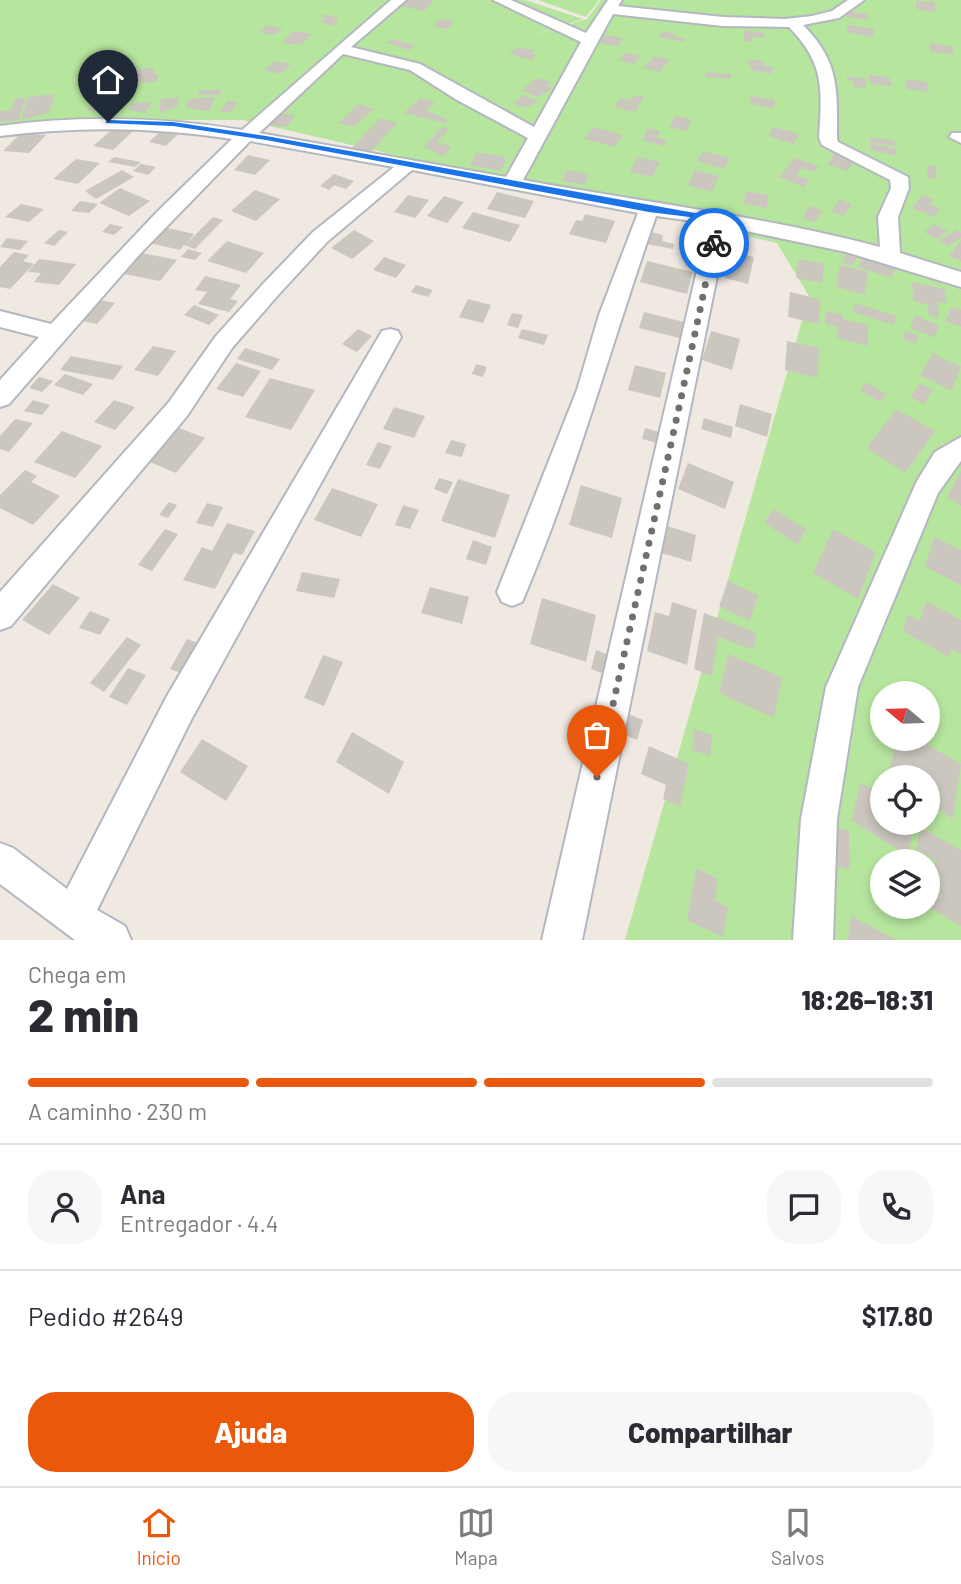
<!DOCTYPE html>
<html lang="pt">
<head>
<meta charset="utf-8">
<style>
	:root { --surface:#fff; --page:#f7f7f7; --text:#2b2b33; --muted:#7c7c81; --line:#e1e1e2; --accent:#ea580c }
	body { margin:0; font-family:Barlow,sans-serif; background:var(--page); color:var(--text); height:100vh; display:flex; flex-direction:column; font-size:26px; white-space:nowrap }
	* { box-sizing:border-box; margin:0 }
	p { font-size:23px; color:var(--muted) }
	.icon { flex:none; width:38px; height:38px; fill:none; stroke:currentColor; stroke-width:2; stroke-linecap:round; stroke-linejoin:round }
	.map { position:relative; height:940px; overflow:hidden }
	.drawer { display:flex; flex-direction:column; background:var(--surface); flex:1 }
	.drawer>* { flex:none }
	.needle { width:46px; rotate:289deg }
	.fabs { position:absolute; left:870px; top:681px; display:grid; gap:14px }
	.fabs a { display:grid; place-items:center; width:70px; height:70px; border-radius:50%; background:var(--surface); box-shadow:0 4px 10px #0003; font-size:35px }
	.pin { position:absolute; display:grid; place-items:center; width:60px; height:60px; color:#fff; margin:-72px -30px; border-radius:50% 50% 50% 0; rotate:-45deg; box-shadow:0 0 7px #0007 }
	.pin .icon { rotate:45deg }
	.courier { position:absolute; display:grid; place-items:center; width:70px; height:70px; margin:-35px; border:5px solid #1a73e8; border-radius:50%; background:#fff; color:#222; box-shadow:0 2px 9px #0007 }
	.summary em { font-style:normal; font-weight:800 }
	.summary div { display:flex; flex-direction:column-reverse }
	.summary { display:flex; align-items:center; justify-content:space-between; height:119px; padding:0 28px }
	h1 { font-size:46px; font-weight:800; line-height:52px }
	.bar { display:grid; grid-template-columns:repeat(4,1fr); gap:10px 7px; align-content:center; height:84px; padding:0 28px }
	.bar i { height:9px; border-radius:5px; background:var(--line) }
	.bar .selected { background:var(--accent) }
	.bar p { grid-column:span 4 }
	.line { display:flex; align-items:center; gap:18px; padding:0 28px; border-top:2px solid var(--line) }
	.line div { flex:1 }
	.round { display:grid; place-items:center; flex:none; width:74px; height:74px; border-radius:28px; background:var(--page) }
	.primary-button { display:flex; gap:14px; margin-top:auto; padding:14px 28px }
	.primary-button a { flex:1; height:80px; border-radius:28px; background:var(--accent); color:#fff; font-size:28px; font-weight:800; line-height:80px; text-align:center }
	.primary-button a+a { background:var(--page); color:var(--text) }
	.dock { display:flex; justify-content:space-around; align-items:center; height:98px; border-top:2px solid var(--line); background:var(--surface); font-size:19px; color:var(--muted) }
	.dock a { display:grid; justify-items:center; gap:4px }
	.dock .selected { color:var(--accent) }
	.map>svg:first-child { display:block }
	.green { fill:#b6e59e; fill-rule:evenodd }
	.building { fill:#cbc7bf }
	.lines { fill:none; stroke-linecap:round; stroke-linejoin:round }
	.street-casing { stroke:#b4b7c1; stroke-width:4 }
	.street { fill:#fff; fill-rule:evenodd }
	.route { fill:#1a73e8 }
	.done { stroke:#726f6d; stroke-width:7; stroke-dasharray:0 12.6 }
</style>
</head>
<body>
<div class="map">
<svg width="961" height="940" viewBox="0 0 961 940">
	<rect width="100%" height="100%" fill="#efe9e1"/>
	<g class="green">
		<path d="M0 0H525L583 19 523 38 587 19 601 0H961V940H625L809 296 777 243 243 120H54L0 127ZM882 693H928V738H882ZM882 777H928V822H882ZM882 861H928V906H882Z"/>
		<polygon points="538,0 599,0 586,17"/>
	</g>
	<g class="building">
		<polygon points="406,0 434,0 424,11 400,6"/>
		<polygon points="916,1 935,2 936,12 916,9"/>
		<polygon points="847,11 868,14 868,20 847,17"/>
		<polygon points="324,14 339,18 333,21 338,23 334,26 321,22 327,18 320,17"/>
		<polygon points="440,19 454,21 447,29 433,26"/>
		<polygon points="267,25 283,28 274,35 259,32"/>
		<polygon points="847,25 874,29 874,38 847,32"/>
		<polygon points="745,30 764,33 763,38 753,37 752,42 743,41"/>
		<polygon points="293,31 312,34 301,45 282,42"/>
		<polygon points="663,31 676,34 674,36 686,39 684,42 659,37"/>
		<polygon points="604,35 623,38 619,46 600,43"/>
		<polygon points="393,39 415,46 409,50 387,43"/>
		<polygon points="929,43 951,46 954,55 931,52"/>
		<polygon points="516,47 535,51 532,54 536,55 532,60 509,54"/>
		<polygon points="626,52 641,56 634,64 619,60"/>
		<polygon points="655,56 670,60 659,72 643,68"/>
		<polygon points="748,59 763,61 763,65 773,67 772,74 751,70"/>
		<polygon points="275,61 291,64 280,74 264,70"/>
		<polygon points="155,68 153,74 159,74 156,82 131,83 137,69"/>
		<polygon points="706,72 731,74 731,79 706,77"/>
		<polygon points="868,75 889,77 892,86 870,84"/>
		<polygon points="847,76 866,79 866,89 854,87 854,81 847,80"/>
		<polygon points="537,78 551,82 547,86 554,88 538,97 521,91"/>
		<polygon points="905,79 927,82 929,92 907,89"/>
		<polygon points="121,89 112,108 87,111 99,90"/>
		<polygon points="200,90 222,90 219,95 197,95"/>
		<polygon points="55,94 49,113 21,120 28,97"/>
		<polygon points="524,95 539,102 523,108 513,103"/>
		<polygon points="635,95 644,97 635,112 614,107 620,98 631,100"/>
		<polygon points="751,96 775,100 774,108 750,104"/>
		<polygon points="26,97 19,120 0,122 0,111 11,110 15,99"/>
		<polygon points="179,97 177,107 159,113 161,99"/>
		<polygon points="215,97 210,111 185,108 189,100 196,98"/>
		<polygon points="420,98 435,102 426,110 448,120 444,123 404,113"/>
		<polygon points="227,101 238,102 231,112 220,112"/>
		<polygon points="151,102 146,113 128,110 132,103"/>
		<polygon points="359,104 374,109 353,127 338,123"/>
		<polygon points="273,113 295,115 287,127 265,125"/>
		<polygon points="676,116 692,120 686,131 669,127"/>
		<polygon points="380,118 397,123 370,153 352,148"/>
		<polygon points="166,126 188,131 180,132 166,146 149,142"/>
		<polygon points="115,127 134,130 113,150 93,146"/>
		<polygon points="442,127 449,129 437,142 452,147 443,156 424,147"/>
		<polygon points="594,127 623,135 614,147 584,139"/>
		<polygon points="773,127 799,134 794,144 768,136"/>
		<polygon points="648,128 660,131 657,138 667,140 664,146 642,140"/>
		<polygon points="21,133 46,135 29,153 3,151"/>
		<polygon points="870,137 895,141 895,146 870,142"/>
		<polygon points="871,143 897,149 896,156 870,150"/>
		<polygon points="703,151 730,158 725,169 697,161"/>
		<polygon points="477,152 502,156 506,159 501,171 470,165"/>
		<polygon points="834,153 854,160 848,171 828,165"/>
		<polygon points="248,155 270,160 255,175 234,170"/>
		<polygon points="114,157 141,162 135,167 108,162"/>
		<polygon points="637,157 660,162 653,177 630,172"/>
		<polygon points="795,158 819,166 814,172 802,168 796,175 809,180 804,187 779,177"/>
		<polygon points="76,159 100,163 78,184 53,179"/>
		<polygon points="141,164 156,167 148,175 133,171"/>
		<polygon points="928,165 937,167 935,180 926,177"/>
		<polygon points="122,170 134,177 96,199 85,191"/>
		<polygon points="567,170 589,174 585,185 562,181"/>
		<polygon points="695,170 719,176 712,192 688,185"/>
		<polygon points="334,174 354,181 346,189 334,185 329,190 320,186"/>
		<polygon points="120,188 150,201 129,216 99,203"/>
		<polygon points="255,190 280,199 256,221 231,211"/>
		<polygon points="745,191 768,195 767,208 744,204"/>
		<polygon points="497,192 534,201 525,218 487,209"/>
		<polygon points="408,195 429,200 415,218 394,212"/>
		<polygon points="922,195 933,199 930,204 940,208 934,217 912,208"/>
		<polygon points="444,196 464,202 447,223 427,216"/>
		<polygon points="840,199 852,204 843,216 831,211"/>
		<polygon points="80,201 98,204 89,213 71,211"/>
		<polygon points="21,204 44,209 29,222 5,217"/>
		<polygon points="810,206 822,210 815,222 802,218"/>
		<polygon points="473,212 520,225 510,242 462,228"/>
		<polygon points="585,214 615,221 606,243 569,234 576,220 582,221"/>
		<polygon points="213,217 223,220 195,249 184,245 180,250 145,242 160,226 194,234 186,244"/>
		<polygon points="110,224 123,227 114,235 102,232"/>
		<polygon points="934,224 947,231 937,239 924,232"/>
		<polygon points="59,230 68,232 54,246 44,243"/>
		<polygon points="354,230 374,241 352,259 331,248"/>
		<polygon points="956,230 961,233 961,238 948,246 939,240"/>
		<polygon points="651,232 663,235 662,241 674,244 673,249 647,244"/>
		<polygon points="7,238 28,241 20,250 0,247"/>
		<polygon points="961,240 961,261 949,256"/>
		<polygon points="227,241 264,253 246,273 207,261"/>
		<polygon points="188,249 202,253 195,260 181,257"/>
		<polygon points="848,249 858,252 853,266 842,262"/>
		<polygon points="725,250 754,257 748,284 725,278 730,259 723,257"/>
		<polygon points="14,252 29,255 23,261 34,264 10,289 0,287 0,267"/>
		<polygon points="137,252 177,260 160,281 119,273"/>
		<polygon points="863,254 896,265 892,278 858,267"/>
		<polygon points="384,257 406,265 396,278 373,270"/>
		<polygon points="39,259 76,264 59,285 34,282 41,273 28,272"/>
		<polygon points="798,259 824,264 822,283 796,278"/>
		<polygon points="647,261 693,272 687,294 640,282"/>
		<polygon points="840,265 868,272 865,295 836,287"/>
		<polygon points="205,276 241,285 230,299 238,301 229,312 198,304 207,292 195,290"/>
		<polygon points="912,282 945,289 946,304 937,302 939,318 929,315 928,305 913,301"/>
		<polygon points="416,285 433,290 428,297 411,292"/>
		<polygon points="790,292 820,299 819,324 788,317"/>
		<polygon points="95,299 115,303 97,324 77,320"/>
		<polygon points="468,299 491,305 483,323 459,317"/>
		<polygon points="855,303 896,316 894,325 853,312"/>
		<polygon points="194,305 219,315 209,325 184,315"/>
		<polygon points="951,307 961,310 961,327 946,321"/>
		<polygon points="826,311 843,315 843,319 868,325 868,346 837,338 838,327 825,324"/>
		<polygon points="644,312 692,324 688,340 639,328"/>
		<polygon points="512,313 523,315 518,328 507,325"/>
		<polygon points="915,316 939,325 935,338 910,328"/>
		<polygon points="358,329 372,336 357,352 342,344"/>
		<polygon points="522,329 548,335 544,345 518,338"/>
		<polygon points="711,331 740,339 732,370 702,360"/>
		<polygon points="905,331 918,335 916,344 903,339"/>
		<polygon points="787,341 819,348 818,378 785,370"/>
		<polygon points="153,346 176,351 158,376 134,370"/>
		<polygon points="245,348 280,359 272,370 237,359"/>
		<polygon points="933,353 961,367 951,391 920,375"/>
		<polygon points="71,356 123,366 113,380 60,370"/>
		<polygon points="236,363 261,371 243,397 216,389"/>
		<polygon points="476,364 487,367 483,377 472,374"/>
		<polygon points="635,365 666,373 660,398 628,390"/>
		<polygon points="65,374 93,384 83,395 54,385"/>
		<polygon points="39,377 53,381 42,392 29,388"/>
		<polygon points="270,378 315,390 291,430 245,417"/>
		<polygon points="866,382 886,394 880,402 860,390"/>
		<polygon points="920,383 933,390 924,404 910,397"/>
		<polygon points="33,400 50,405 42,415 24,411"/>
		<polygon points="114,400 135,407 115,430 94,422"/>
		<polygon points="740,404 772,414 767,437 735,426"/>
		<polygon points="394,407 425,416 414,438 383,429"/>
		<polygon points="896,409 935,431 905,473 867,448"/>
		<polygon points="704,418 733,427 731,438 701,429"/>
		<polygon points="15,419 33,423 9,452 0,449 0,436"/>
		<polygon points="179,428 205,438 176,473 150,462"/>
		<polygon points="645,428 663,433 661,444 642,439"/>
		<polygon points="62,431 102,446 75,478 34,462"/>
		<polygon points="451,440 466,444 462,457 445,453"/>
		<polygon points="378,442 392,446 380,469 366,465"/>
		<polygon points="688,463 734,482 725,509 678,489"/>
		<polygon points="25,470 37,476 31,482 60,496 33,525 0,508 0,495"/>
		<polygon points="961,471 961,506 947,497"/>
		<polygon points="439,478 453,482 447,494 434,489"/>
		<polygon points="458,479 510,495 495,538 441,521"/>
		<polygon points="581,485 622,498 612,538 569,525"/>
		<polygon points="332,488 378,504 361,537 314,520"/>
		<polygon points="169,502 177,505 168,518 159,515"/>
		<polygon points="207,503 223,507 213,527 196,523"/>
		<polygon points="403,505 419,510 410,529 395,525"/>
		<polygon points="773,509 806,529 798,544 764,523"/>
		<polygon points="227,523 255,531 242,555 234,553 215,589 183,580 202,547 212,551"/>
		<polygon points="657,523 696,535 691,562 652,550"/>
		<polygon points="165,529 178,534 152,571 138,565"/>
		<polygon points="833,529 876,552 858,599 813,573"/>
		<polygon points="934,537 961,550 961,585 925,567"/>
		<polygon points="473,540 492,547 486,565 466,559"/>
		<polygon points="302,572 340,579 334,598 296,591"/>
		<polygon points="728,581 758,595 750,621 719,606"/>
		<polygon points="53,584 80,598 49,635 22,620"/>
		<polygon points="430,587 469,597 462,624 421,613"/>
		<polygon points="542,598 596,615 586,662 530,644"/>
		<polygon points="926,601 961,620 961,654 951,649 949,657 903,631 908,614 920,621"/>
		<polygon points="672,602 697,610 687,665 647,651 655,612 669,616"/>
		<polygon points="90,611 110,619 100,635 79,628"/>
		<polygon points="704,613 756,632 754,650 718,637 712,676 694,669"/>
		<polygon points="127,637 141,645 104,692 90,683"/>
		<polygon points="187,639 198,643 181,673 170,669"/>
		<polygon points="596,650 615,657 610,676 591,669"/>
		<polygon points="728,654 782,677 774,718 719,693"/>
		<polygon points="323,655 343,662 324,706 304,698"/>
		<polygon points="128,668 146,675 127,705 109,697"/>
		<polygon points="617,709 643,720 637,740 611,729"/>
		<polygon points="694,729 712,735 710,756 692,750"/>
		<polygon points="352,732 404,762 389,794 336,762"/>
		<polygon points="897,738 916,738 961,764 953,819 928,803 928,777 888,777"/>
		<polygon points="202,739 248,766 226,801 180,772"/>
		<polygon points="649,746 689,764 680,807 663,799 666,785 641,774"/>
		<polygon points="861,782 882,795 882,822 915,822 908,856 851,820"/>
		<polygon points="827,825 849,831 850,870 826,863"/>
		<polygon points="920,827 961,850 961,926 929,907 935,860 916,849"/>
		<polygon points="696,868 718,879 715,901 728,907 723,937 687,920"/>
		<polygon points="889,906 910,906 908,918"/>
		<polygon points="851,916 896,940 848,940"/>
	</g>
	<g class="lines">
		<defs>
			<g id="street">
				<path d="M391 0H406L351 47 420 64 534 127 581 42 493 0H511L586 33 608 0H622L618 6 723 17 785 19 812 16 832 11 848 0H864L839 18 803 25C840 62 837 90 837 138L838 142 908 177 909 188 898 217 900 253 961 272V287L846 252 727 227 582 940H542L708 223 656 216C611 344 576 476 522 602L512 606 502 602 497 592 577 390 599 315 638 213 412 170 327 242 279 294 232 348 187 416 11 626 0 630V592L169 402 216 336 263 284 313 232 394 167 250 141 139 255 9 404 0 407V380L39 337 0 327V311L51 324 158 211 232 139C155 127 78 126 0 136V126C82 115 161 117 242 130ZM613 14 723 26 789 27C825 64 822 89 819 138L822 145 890 180 891 188 878 217 880 247C762 216 642 202 523 180ZM343 54 410 70 457 100 528 138 506 177 259 133Z"/>
				<polygon points="952,133 961,133 961,143 949,137"/>
				<polygon points="390,329 398,331 401,337 191,720 97,910 125,926 131,940 75,940 0,884 0,843 13,848 67,889 167,696 382,331"/>
				<polygon points="961,437 961,461 938,493 858,687 837,819 833,940 793,940 801,819 826,687 917,481 935,452"/>
			</g>
		</defs>
		<use href="#street" class="street-casing"/>
		<use href="#street" class="street"/>
	</g>
	<polygon class="route" points="108,120 173,122 266,136 723,218 718,243 714,246 709,243 714,220 649,212 266,140 173,126 105,123"/>
	<g class="lines">
		<path class="done" d="M597 777C636 599 677 422 714 243"/>
	</g>
</svg>
<div class="fabs">
<a><svg class="needle" viewBox="-14 -14 28 28"><path d="M0-13l5 13h-10z" fill="#e53935"/><path d="M0 13l5-13h-10z" fill="#7c7c81"/></svg></a>
<a><svg class="icon" aria-label="locate" viewBox="0 0 24 24"><circle cx="12" cy="12" r="6"/><path d="M12 2v4M12 18v4M2 12h4M18 12h4"/></svg></a>
<a><svg class="icon" aria-label="layers" viewBox="0 0 24 24"><path d="M12 4l9 5-9 5-9-5zM3 14l9 5 9-5"/></svg></a>
</div>
<div class="pin" style="left:597px;top:777px;background:#ea580c"><svg class="icon" aria-label="bag" viewBox="0 0 24 24"><path d="M5 8h14l-1 12H6zM9 8a3 3 0 0 1 6 0"/></svg></div>
<div class="pin" style="left:108px;top:122px;background:#1f2937"><svg class="icon" aria-label="home" viewBox="0 0 24 24"><path d="M3 11l9-7 9 7M6 9v11h12V9"/></svg></div>
<div class="courier" style="left:714px;top:243px"><svg class="icon" aria-label="bike" viewBox="0 0 24 24"><circle cx="6" cy="16" r="4"/><circle cx="18" cy="16" r="4"/><path d="M6 16l4-8h5l3 8M10 8l3 8H6M13 5h3"/></svg></div>
</div>
<section class="drawer">
<div class="summary"><div><h1>2 min</h1><p>Chega em</p></div><em>18:26–18:31</em></div>
<div class="bar"><i class="selected"></i><i class="selected"></i><i class="selected"></i><i></i><p>A caminho · 230 m</p></div>
<div class="line" style="height:126px"><a class="round"><svg class="icon" aria-label="person" viewBox="0 0 24 24"><circle cx="12" cy="8" r="4"/><path d="M4 21q1-7 8-7t8 7"/></svg></a><div><b>Ana</b><p>Entregador · 4.4</p></div><a class="round"><svg class="icon" aria-label="chat" viewBox="0 0 24 24"><path d="M4 5h16v11H9l-5 4z"/></svg></a><a class="round"><svg class="icon" aria-label="phone" viewBox="0 0 24 24"><path d="M5 4h4l2 5-3 2q2 4 5 5l2-3 5 2v4C11 20 4 13 5 4z"/></svg></a></div>
<div class="line" style="height:91px"><div>Pedido #2649</div><b>$17.80</b></div>
<div class="primary-button"><a>Ajuda</a><a>Compartilhar</a></div>
</section>
<nav class="dock">
<a class="selected"><svg class="icon" aria-label="home" viewBox="0 0 24 24"><path d="M3 11l9-7 9 7M6 9v11h12V9"/></svg>Início</a>
<a><svg class="icon" aria-label="map" viewBox="0 0 24 24"><path d="M3 6l6-2 6 2 6-2v14l-6 2-6-2-6 2zM9 4v14M15 6v14"/></svg>Mapa</a>
<a><svg class="icon" aria-label="saved" viewBox="0 0 24 24"><path d="M7 4h10v16l-5-4-5 4z"/></svg>Salvos</a>
</nav>
</body>
</html>
